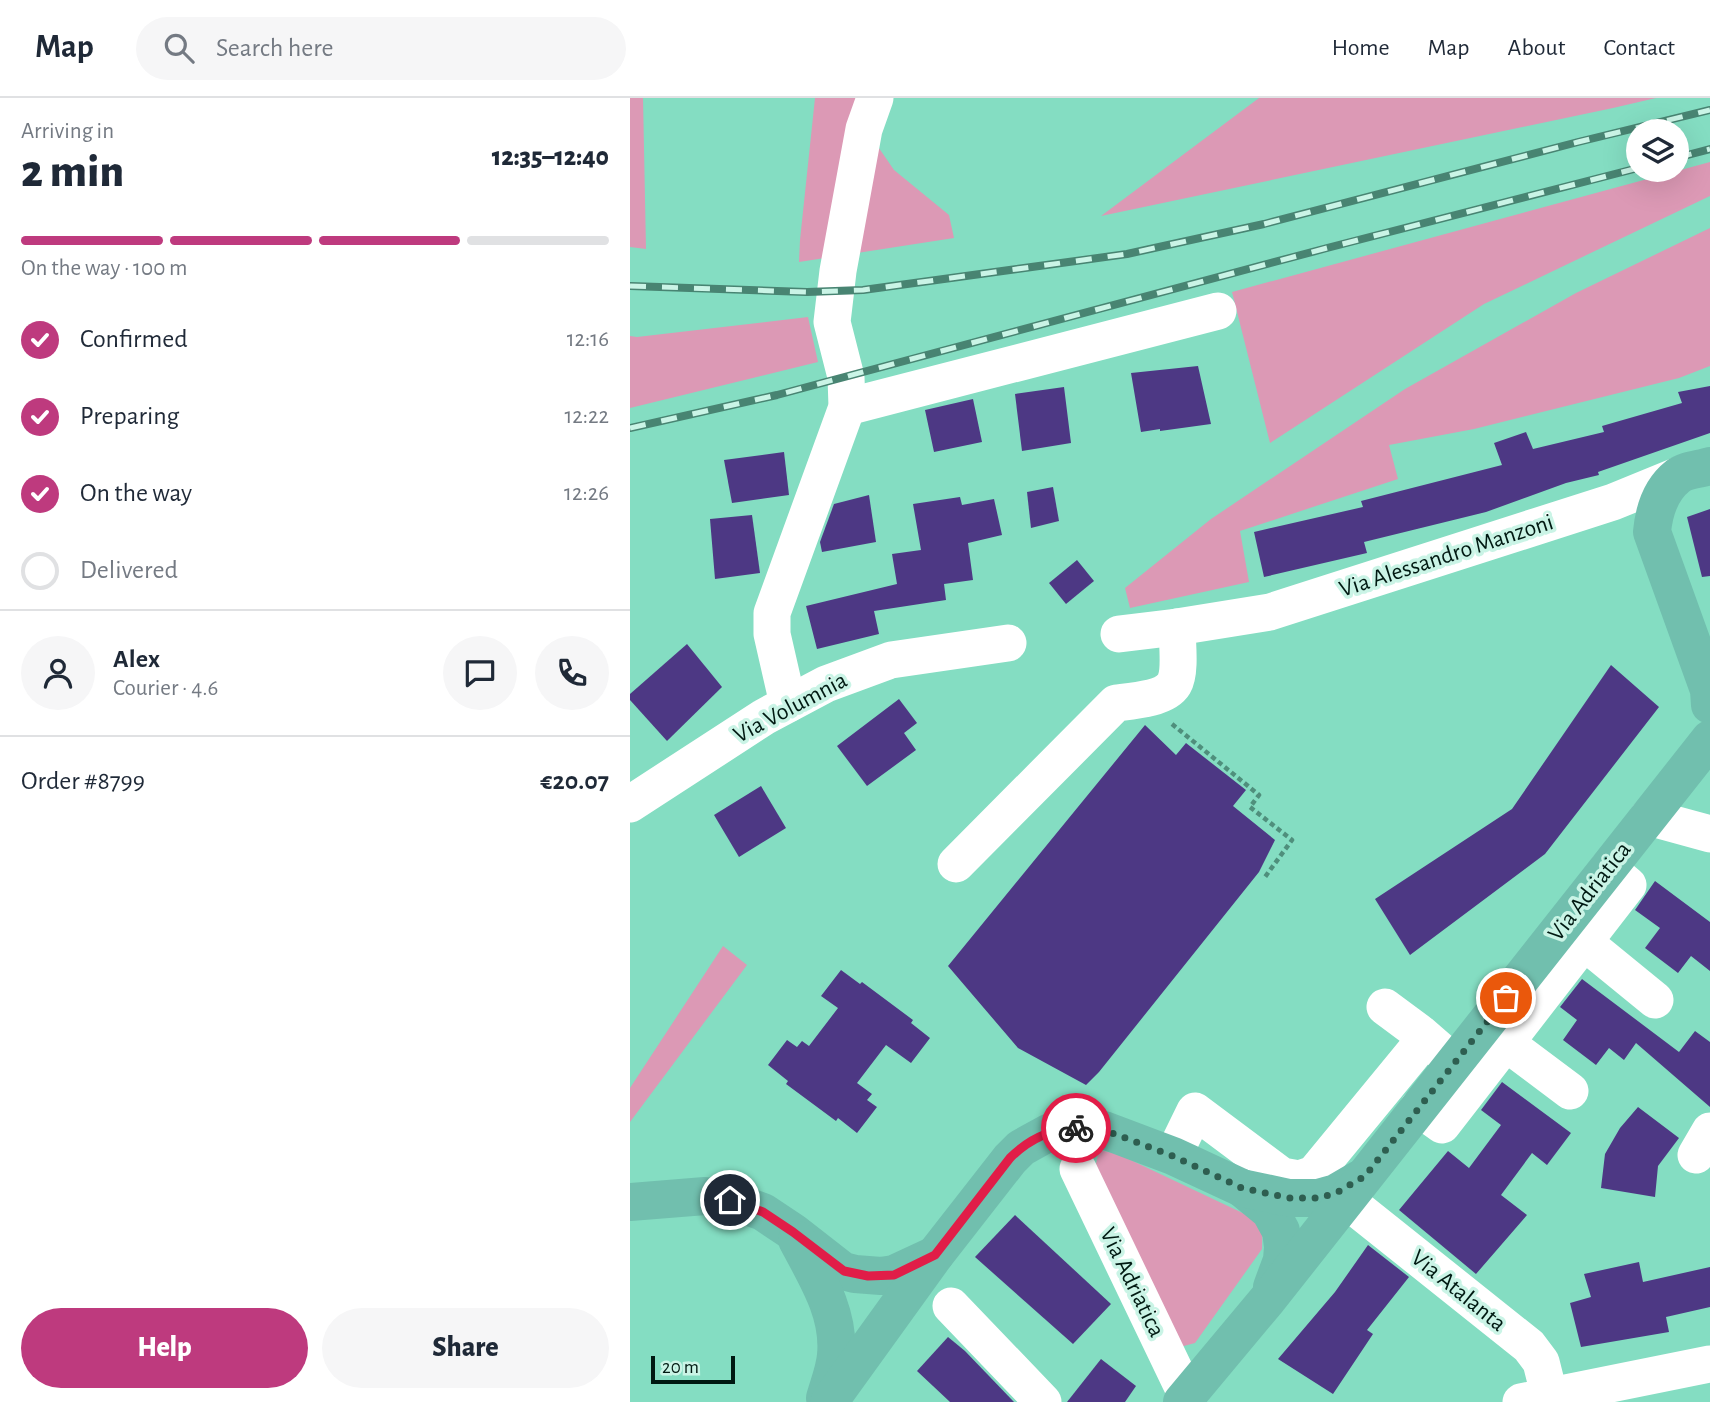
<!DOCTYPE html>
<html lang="en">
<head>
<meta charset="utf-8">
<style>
	:root { --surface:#fff; --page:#f6f6f7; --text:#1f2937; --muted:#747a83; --line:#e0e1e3; --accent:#be3a7e }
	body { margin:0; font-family:"Alegreya Sans",sans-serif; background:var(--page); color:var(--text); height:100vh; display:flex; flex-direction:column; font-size:26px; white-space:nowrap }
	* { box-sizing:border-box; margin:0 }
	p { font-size:23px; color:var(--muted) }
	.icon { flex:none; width:38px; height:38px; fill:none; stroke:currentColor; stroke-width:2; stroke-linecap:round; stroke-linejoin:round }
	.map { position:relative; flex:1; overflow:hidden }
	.panel { display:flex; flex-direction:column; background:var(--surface); width:630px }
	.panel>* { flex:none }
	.buttons { position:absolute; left:996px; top:21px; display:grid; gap:14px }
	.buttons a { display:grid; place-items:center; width:63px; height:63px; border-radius:50%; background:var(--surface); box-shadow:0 7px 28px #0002; font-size:35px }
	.scale { position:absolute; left:21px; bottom:18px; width:84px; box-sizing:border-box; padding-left:7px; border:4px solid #001912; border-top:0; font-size:19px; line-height:24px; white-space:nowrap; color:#001912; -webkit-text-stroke:5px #caf4e6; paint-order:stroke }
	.pin { position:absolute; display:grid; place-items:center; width:60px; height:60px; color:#fff; margin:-30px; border:4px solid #fff; border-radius:50%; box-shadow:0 2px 7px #0007 }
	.courier { position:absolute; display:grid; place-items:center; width:70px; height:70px; margin:-35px; border:5px solid #e11d48; border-radius:50%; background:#fff; color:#222; box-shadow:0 2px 9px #0007 }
	.headline em { font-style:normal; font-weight:800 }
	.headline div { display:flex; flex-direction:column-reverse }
	.headline { display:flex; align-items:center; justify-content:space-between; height:119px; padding:0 21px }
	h1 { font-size:46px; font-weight:800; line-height:52px }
	.bar { display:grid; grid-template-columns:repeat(4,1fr); gap:10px 7px; align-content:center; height:84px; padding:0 21px }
	.bar i { height:9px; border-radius:5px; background:var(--line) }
	.bar .on { background:var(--accent) }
	.bar p { grid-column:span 4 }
	.line { display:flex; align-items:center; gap:18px; padding:0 21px; border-top:2px solid var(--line) }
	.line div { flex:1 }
	.round { display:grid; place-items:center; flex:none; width:74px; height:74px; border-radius:37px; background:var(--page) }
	ol { padding:0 21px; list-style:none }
	li { display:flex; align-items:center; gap:21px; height:77px }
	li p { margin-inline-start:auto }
	li .icon { padding:7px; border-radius:50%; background:var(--accent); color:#fff; stroke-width:4 }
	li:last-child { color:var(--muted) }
	li i { width:38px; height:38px; border:4px solid var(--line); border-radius:50% }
	.primary-button { display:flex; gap:14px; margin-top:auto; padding:14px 21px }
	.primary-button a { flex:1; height:80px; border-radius:42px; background:var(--accent); color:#fff; font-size:28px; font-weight:800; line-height:80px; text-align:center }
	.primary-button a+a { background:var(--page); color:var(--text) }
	header { display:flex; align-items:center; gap:42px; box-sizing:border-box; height:98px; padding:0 35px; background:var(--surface); border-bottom:2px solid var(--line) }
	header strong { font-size:33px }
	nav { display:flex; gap:38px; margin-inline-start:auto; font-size:24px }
	.search { width:490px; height:63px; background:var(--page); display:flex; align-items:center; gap:18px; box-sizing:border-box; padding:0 24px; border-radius:38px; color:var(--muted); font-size:26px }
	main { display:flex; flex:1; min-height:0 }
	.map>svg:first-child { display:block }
	.green { fill:#dc99b5 }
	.building { fill:#4d3884 }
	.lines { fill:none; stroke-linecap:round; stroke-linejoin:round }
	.path { stroke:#4f8f7c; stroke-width:4.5; stroke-dasharray:5 3.5; stroke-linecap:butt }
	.minor { stroke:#fff; stroke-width:37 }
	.major { stroke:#71bfae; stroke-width:38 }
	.rail-casing { stroke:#488472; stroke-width:8 }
	.rail { stroke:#caf4e6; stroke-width:5; stroke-dasharray:16; stroke-linecap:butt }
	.done { stroke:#2e5e50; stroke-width:7; stroke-dasharray:0 12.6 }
	.route { stroke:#e11d48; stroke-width:9 }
	.labels { text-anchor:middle; stroke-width:7; stroke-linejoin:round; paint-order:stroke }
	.street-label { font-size:24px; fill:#001912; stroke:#caf4e6 }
</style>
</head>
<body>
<header>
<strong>Map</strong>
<div class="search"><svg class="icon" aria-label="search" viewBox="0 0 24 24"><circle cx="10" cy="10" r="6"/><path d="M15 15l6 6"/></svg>Search here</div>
<nav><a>Home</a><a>Map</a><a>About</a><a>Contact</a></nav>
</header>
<main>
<section class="panel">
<div class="headline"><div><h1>2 min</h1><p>Arriving in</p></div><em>12:35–12:40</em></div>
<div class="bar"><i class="on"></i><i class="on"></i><i class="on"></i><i></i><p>On the way · 100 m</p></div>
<ol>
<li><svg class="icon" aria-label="check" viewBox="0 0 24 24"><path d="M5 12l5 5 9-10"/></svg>Confirmed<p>12:16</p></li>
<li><svg class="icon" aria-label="check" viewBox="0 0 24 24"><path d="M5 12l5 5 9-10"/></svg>Preparing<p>12:22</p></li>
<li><svg class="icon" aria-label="check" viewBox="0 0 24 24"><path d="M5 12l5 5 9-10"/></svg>On the way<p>12:26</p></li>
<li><i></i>Delivered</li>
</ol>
<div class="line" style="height:126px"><a class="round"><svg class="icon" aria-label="person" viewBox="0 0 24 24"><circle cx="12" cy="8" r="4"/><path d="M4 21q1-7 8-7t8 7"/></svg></a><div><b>Alex</b><p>Courier · 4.6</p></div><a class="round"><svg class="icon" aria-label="chat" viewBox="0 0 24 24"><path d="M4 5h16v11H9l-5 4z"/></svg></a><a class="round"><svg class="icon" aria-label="phone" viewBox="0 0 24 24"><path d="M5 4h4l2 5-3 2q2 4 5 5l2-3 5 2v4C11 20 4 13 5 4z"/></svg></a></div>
<div class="line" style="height:91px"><div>Order #8799</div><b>€20.07</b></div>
<div class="primary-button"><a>Help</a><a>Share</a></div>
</section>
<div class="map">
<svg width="1080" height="1304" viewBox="0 0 1080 1304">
	<rect width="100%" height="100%" fill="#84ddc2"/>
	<g class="green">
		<polygon points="0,0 13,0 16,151 0,149"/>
		<polygon points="185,0 235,0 229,21 264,72 319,117 324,140 169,164 170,142"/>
		<polygon points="629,0 1026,0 983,10 471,118"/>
		<polygon points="1080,64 1080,98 854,206 640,345 602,194"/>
		<polygon points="1080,130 1080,268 1049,280 844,331 759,347 768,381 610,433 619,484 500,510 495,490 581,421 775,291 946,195"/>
		<polygon points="178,219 188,264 0,310 0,238 7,239"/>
		<polygon points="93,848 117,867 0,1024 0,990"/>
		<polygon points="469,1052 488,1056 619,1118 633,1112 632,1151 565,1245 550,1249 473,1088 466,1066"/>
	</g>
	<g class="building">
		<polygon points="568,268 581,326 530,333 530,331 511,334 501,275"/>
		<polygon points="1080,288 1080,335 968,374 969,377 936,385 856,414 734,444 737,455 634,479 624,434 733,409 731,403 872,367 864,345 896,334 903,351 974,334 972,328 1052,305 1048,294"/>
		<polygon points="434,289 441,345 392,353 385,296"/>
		<polygon points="343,301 352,344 304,354 295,312"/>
		<polygon points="154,354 159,397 102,405 94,362"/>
		<polygon points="423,389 429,423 401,430 397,394"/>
		<polygon points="239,397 246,444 192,454 190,444 204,406"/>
		<polygon points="330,399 332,407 364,401 372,437 338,445 343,482 314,486 316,502 244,513 249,536 187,551 176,508 267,486 262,456 291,452 283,406"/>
		<polygon points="1080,411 1080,478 1072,479 1057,419"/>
		<polygon points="122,417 130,475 85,481 80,421"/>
		<polygon points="447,462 464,483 436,506 419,485"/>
		<polygon points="57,546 92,589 37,643 0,602 0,596"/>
		<polygon points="981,567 1029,609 915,756 780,857 745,801 882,711"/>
		<polygon points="269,601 287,625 274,635 286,652 237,688 207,648"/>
		<polygon points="515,627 546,657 556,645 616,692 603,708 645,742 629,774 469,974 456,987 388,950 318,868"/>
		<polygon points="131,688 156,730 109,759 84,717"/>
		<polygon points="1025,783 1080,824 1080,873 1061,858 1048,875 1015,850 1030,830 1005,812"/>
		<polygon points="211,872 230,886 232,884 283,922 281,925 300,940 281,965 256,947 227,985 242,996 237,1002 247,1009 227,1035 208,1020 206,1023 156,986 158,983 138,967 157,942 167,949 172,943 179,948 208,910 191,898"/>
		<polygon points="952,881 1049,954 1065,933 1080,944 1080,1009 1006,945 994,962 979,950 966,967 933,942 947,922 930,909"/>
		<polygon points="872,984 941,1035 917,1067 902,1055 871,1097 897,1117 846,1176 769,1112 818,1053 839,1070 871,1027 851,1012"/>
		<polygon points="1008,1009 1049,1040 1028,1068 1025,1099 971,1090 975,1056 990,1030"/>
		<polygon points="385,1117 481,1206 443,1246 345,1159"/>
		<polygon points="738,1147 779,1179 737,1232 743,1236 703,1296 648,1261 705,1194"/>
		<polygon points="1009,1164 1013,1184 1080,1169 1080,1209 1036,1219 1039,1234 951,1249 940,1205 961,1199 954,1176"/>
		<polygon points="318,1239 335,1253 384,1304 320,1304 287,1273"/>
		<polygon points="471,1261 506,1288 495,1304 437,1304"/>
	</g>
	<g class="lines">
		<polyline class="path" points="542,626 629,697 620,709 662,742 635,779"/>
		<g class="minor">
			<polyline points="217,309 588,213"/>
			<polyline points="489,536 547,529 640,514 983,404 1049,377"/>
			<polyline points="158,606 142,536 142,515 217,309 216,279 202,224 208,173 234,31 245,0"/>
			<polyline points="0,706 134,619 196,586 261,562 378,545"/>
			<polyline points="1018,719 1080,736"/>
			<path d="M326 766 486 605C502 603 535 601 544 586 551 574 547 543 547 529"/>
			<polyline points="954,844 1025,902"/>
			<polyline points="755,909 790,935 813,955"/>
			<polyline points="876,945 940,993"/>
			<polyline points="788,1010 812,1027 998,787 978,770"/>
			<polyline points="1066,1057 1080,1033"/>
			<polyline points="543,1058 565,1013 652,1078 669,1081 684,1076 795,941"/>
			<polyline points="448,1071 557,1298"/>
			<polyline points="716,1102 899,1248 911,1264 921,1304"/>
			<polyline points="321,1208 413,1304"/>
			<polyline points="891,1304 1080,1266"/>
		</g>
		<g class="major">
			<path d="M1080 368C1071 371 1055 372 1048 378 1030 392 1024 413 1022 434L1079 592 1080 607"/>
			<polyline points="612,1090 640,1113 651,1133 653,1149 652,1162 642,1189"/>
			<polyline points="0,1104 75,1098 100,1102 133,1114 163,1134 213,1173 225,1176 251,1178 264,1176 305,1157"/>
			<path d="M167 1142C186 1178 210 1215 206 1257 205 1271 199 1286 195 1300"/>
			<polyline points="199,1304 305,1157 380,1061 391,1050 418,1035 436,1030 455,1029 474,1032 543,1058 612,1090 659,1100 688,1100 706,1095 730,1081"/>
			<polyline points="552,1304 638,1201 1080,641"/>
		</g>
		<defs>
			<g id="rail">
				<polyline points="1046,60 1080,51"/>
				<polyline points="0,188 177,194 233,192 497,156 634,126 948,44 1080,12"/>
				<polyline points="0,330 147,297 697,150 1008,70"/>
			</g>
		</defs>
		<use href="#rail" class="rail-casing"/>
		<use href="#rail" class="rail"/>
	</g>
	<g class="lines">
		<polyline class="done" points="446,1030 474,1032 543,1058 612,1090 659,1100 688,1100 706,1095 735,1078 876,900"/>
		<path class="route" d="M100 1102 133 1114 163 1134 214 1173 238 1178 264 1177 305 1157 380 1060C398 1042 420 1031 446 1030"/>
	</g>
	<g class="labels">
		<g class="street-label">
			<text transform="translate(816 457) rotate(-18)" y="8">Via Alessandro Manzoni</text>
			<text transform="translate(160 609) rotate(-28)" y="8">Via Volumnia</text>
			<text transform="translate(959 793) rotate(-52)" y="8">Via Adriatica</text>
			<text transform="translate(503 1184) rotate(64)" y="8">Via Adriatica</text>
			<text transform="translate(829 1192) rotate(39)" y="8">Via Atalanta</text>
		</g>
	</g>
</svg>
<div class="buttons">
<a><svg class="icon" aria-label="layers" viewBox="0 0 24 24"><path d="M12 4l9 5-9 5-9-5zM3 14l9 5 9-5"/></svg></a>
</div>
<div class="scale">20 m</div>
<div class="pin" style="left:876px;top:900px;background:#ea580c"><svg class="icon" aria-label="bag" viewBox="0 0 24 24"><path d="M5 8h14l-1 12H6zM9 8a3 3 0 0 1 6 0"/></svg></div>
<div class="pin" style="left:100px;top:1102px;background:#1f2937"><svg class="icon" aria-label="home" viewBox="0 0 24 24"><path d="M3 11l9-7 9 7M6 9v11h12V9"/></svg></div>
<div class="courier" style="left:446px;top:1030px"><svg class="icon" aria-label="bike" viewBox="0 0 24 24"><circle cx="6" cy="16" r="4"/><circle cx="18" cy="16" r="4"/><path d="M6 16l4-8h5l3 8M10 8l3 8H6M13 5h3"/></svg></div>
</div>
</main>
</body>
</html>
